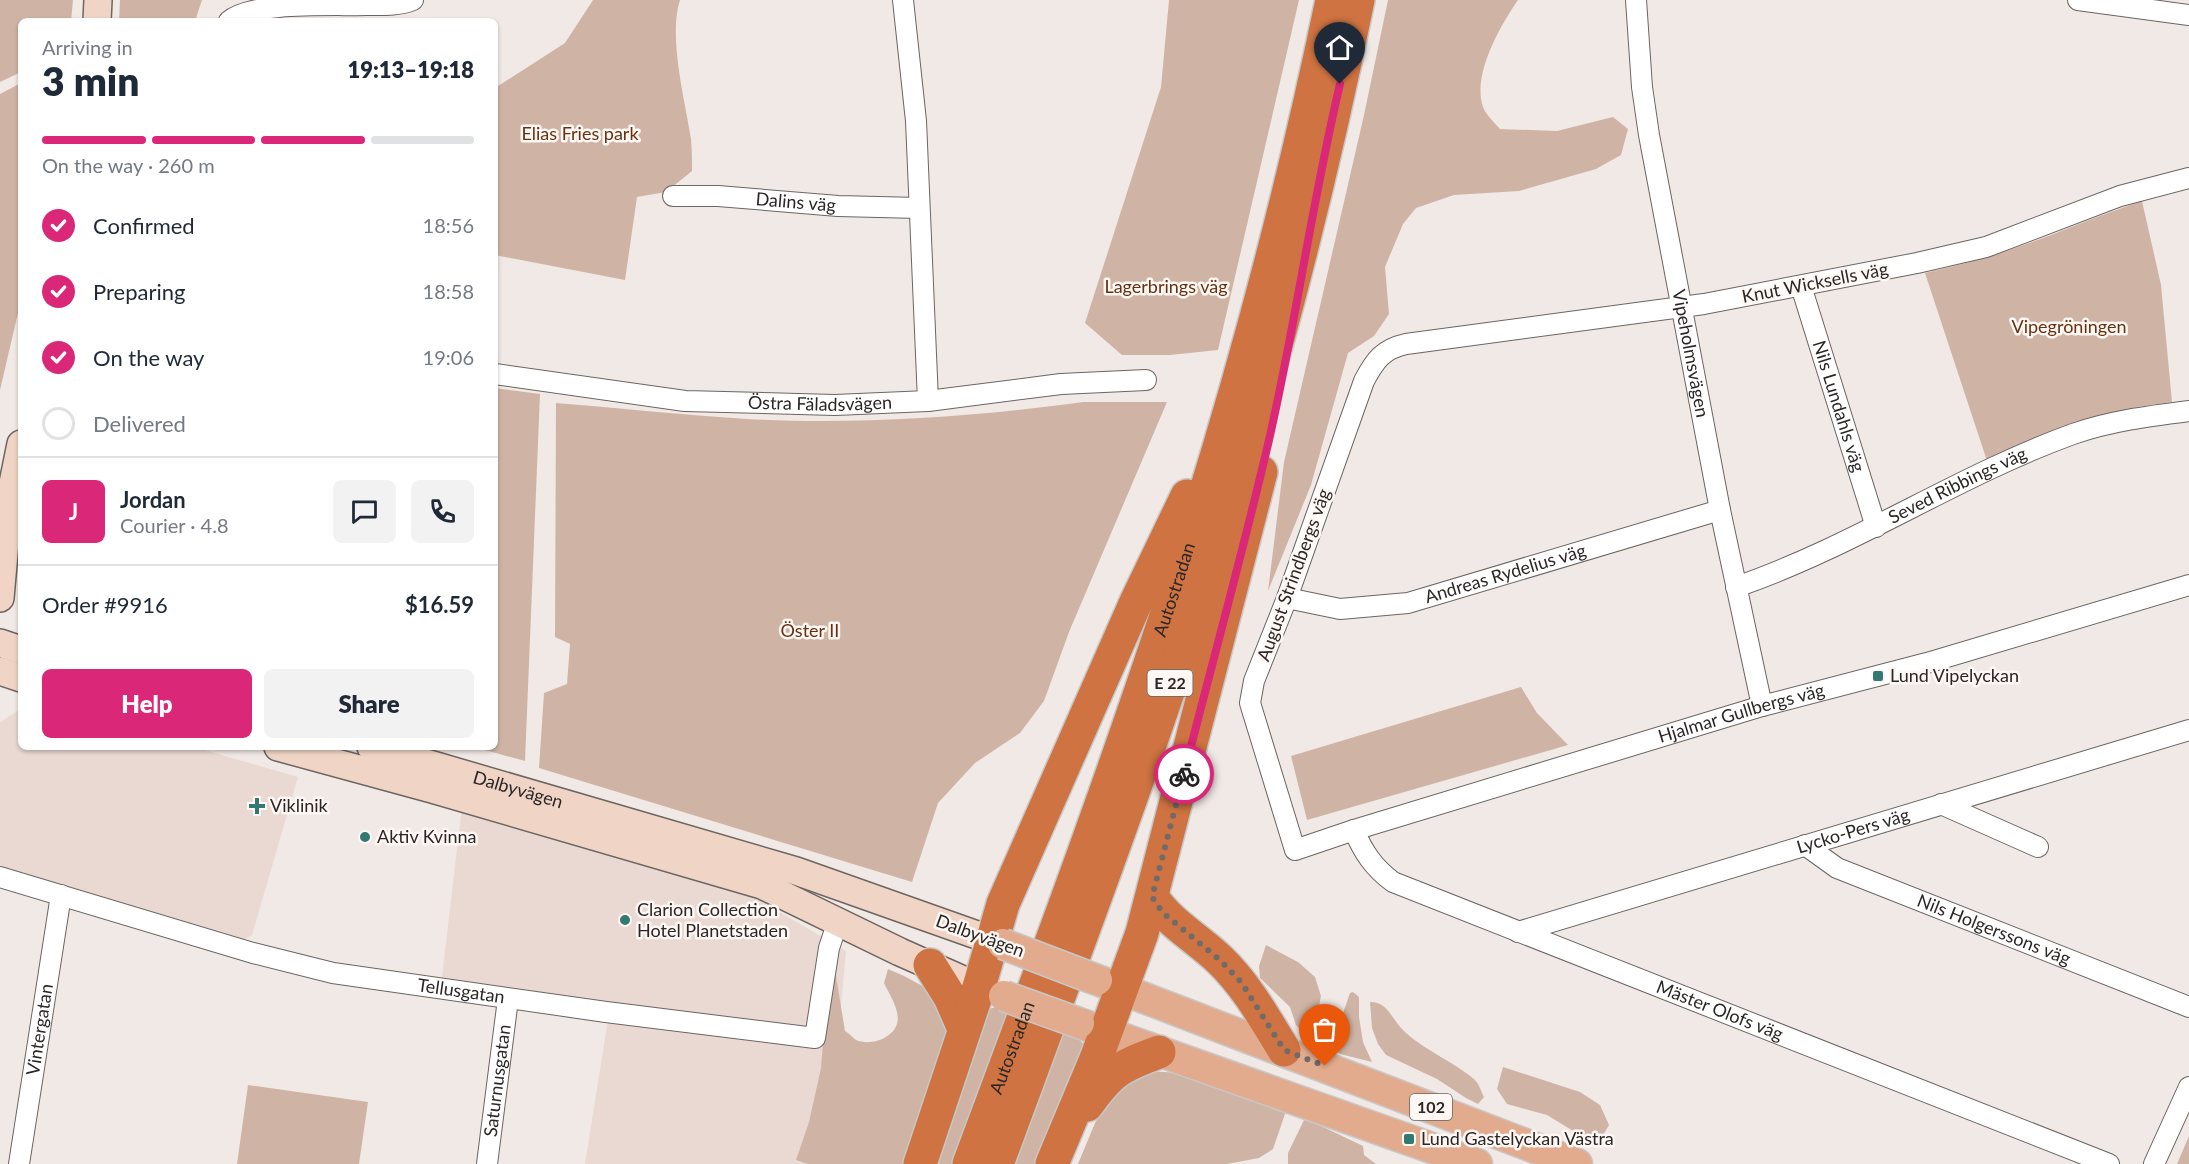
<!DOCTYPE html>
<html lang="en">
<head>
<meta charset="utf-8">
<style>
	:root { --surface:#fff; --page:#f2f2f3; --text:#1f2937; --muted:#747a83; --line:#e0e1e3; --accent:#db2777 }
	body { margin:0; font-family:Lato,sans-serif; background:var(--page); color:var(--text); height:100vh; display:flex; flex-direction:column; font-size:22px; white-space:nowrap }
	* { box-sizing:border-box; margin:0 }
	p { font-size:20px; color:var(--muted) }
	.icon { flex:none; width:33px; height:33px; fill:none; stroke:currentColor; stroke-width:2; stroke-linecap:round; stroke-linejoin:round }
	.map { position:relative; flex:1; overflow:hidden }
	.drawer { position:absolute; left:18px; top:18px; width:480px; height:732px; display:flex; flex-direction:column; background:var(--surface); border-radius:9px; box-shadow:0 2px 4px #0004 }
	.drawer>* { flex:none }
	.pin { position:absolute; display:grid; place-items:center; width:51px; height:51px; color:#fff; margin:-62px -26px; border-radius:50% 50% 50% 0; rotate:-45deg; box-shadow:0 0 6px #0007 }
	.pin .icon { rotate:45deg }
	.courier { position:absolute; display:grid; place-items:center; width:60px; height:60px; margin:-30px; border:4px solid #db2777; border-radius:50%; background:#fff; color:#222; box-shadow:0 2px 8px #0007 }
	.overview em { font-style:normal; font-weight:800 }
	.overview div { display:flex; flex-direction:column-reverse }
	.overview { display:flex; align-items:center; justify-content:space-between; height:102px; padding:0 24px }
	h1 { font-size:39px; font-weight:800; line-height:45px }
	.bar { display:grid; grid-template-columns:repeat(4,1fr); gap:9px 6px; align-content:center; height:72px; padding:0 24px }
	.bar i { height:8px; border-radius:4px; background:var(--line) }
	.bar .on { background:var(--accent) }
	.bar p { grid-column:span 4 }
	.line { display:flex; align-items:center; gap:15px; padding:0 24px; border-top:2px solid var(--line) }
	.line div { flex:1 }
	.round { display:grid; place-items:center; flex:none; width:63px; height:63px; border-radius:9px; background:var(--page) }
	ol { padding:0 24px; list-style:none }
	li { display:flex; align-items:center; gap:18px; height:66px }
	li p { margin-inline-start:auto }
	li .icon { padding:6px; border-radius:50%; background:var(--accent); color:#fff; stroke-width:4 }
	li:last-child { color:var(--muted) }
	li i { width:33px; height:33px; border:3px solid var(--line); border-radius:50% }
	.primary-button { display:flex; gap:12px; margin-top:auto; padding:12px 24px }
	.primary-button a { flex:1; height:69px; border-radius:9px; background:var(--accent); color:#fff; font-size:24px; font-weight:800; line-height:69px; text-align:center }
	.primary-button a+a { background:var(--page); color:var(--text) }
	.map>svg:first-child { display:block }
	.built { fill:#e9d9d2 }
	.green { fill:#cfb4a6 }
	.lines { fill:none; stroke-linecap:round; stroke-linejoin:round }
	.street-casing { stroke:#6c6562; stroke-width:22 }
	.secondary-casing { stroke:#6c6562; stroke-width:30 }
	.primary-casing { stroke:#c8c7c7; stroke-width:33 }
	.highway-casing { stroke:#c8c7c7; stroke-width:36 }
	.street { stroke:#fff; stroke-width:20 }
	.secondary { stroke:#f0d5c6; stroke-width:27 }
	.primary { stroke:#e2ab8d; stroke-width:30 }
	.highway { stroke:#ce7341; stroke-width:33 }
	.primary-bridge-casing { stroke:#c8c7c7; stroke-width:33; stroke-linecap:butt }
	.primary-bridge { stroke:#e2ab8d; stroke-width:30 }
	.done { stroke:#706b69; stroke-width:6; stroke-dasharray:0 10.8 }
	.route { stroke:#db2777; stroke-width:8 }
	.poi-dot { fill:#327972; stroke:#fef7f3; stroke-width:2 }
	.labels { text-anchor:middle; stroke-width:5; stroke-linejoin:round; paint-order:stroke }
	.shield { fill:#fef7f3; stroke:#6a6564; stroke-width:1.5 }
	.shield-label { font-size:16px; font-weight:bold; fill:#2a2726 }
	.park-label { font-size:18px; fill:#673111; stroke:#fef7f3 }
	.street-label { font-size:18px; fill:#2a2726; stroke:#fef7f3 }
	.poi-label { font-size:18px; fill:#2a2726; stroke:#fef7f3; text-anchor:start }
</style>
</head>
<body>
<div class="map">
<svg width="2189" height="1164" viewBox="0 0 2189 1164">
	<rect width="100%" height="100%" fill="#f1e9e5"/>
	<g class="built">
		<polygon points="21,709 21,747 194,747 298,777 252,935 240,942 0,871 0,722"/>
		<polygon points="462,807 742,890 846,951 832,1107 811,1164 585,1164 610,1007 441,985"/>
	</g>
	<g class="green">
		<polygon points="0,0 73,0 71,21 21,21 21,72 0,82"/>
		<polygon points="120,0 202,0 195,21 119,21"/>
		<path d="M593 0H680C668 36 685 101 691 139 692 149 692 161 692 171L666 192 637 197 625 280 495 255V88L565 43Z"/>
		<polygon points="1169,0 1299,0 1218,350 1170,355 1122,355 1085,323 1161,87"/>
		<path d="M1388 0H1518C1500 26 1472 75 1483 107 1486 115 1495 123 1500 129L1557 131 1613 117 1628 129 1621 155 1596 169 1519 191 1454 195 1416 208 1403 224 1385 267 1389 314 1374 336 1348 353 1311 485 1268 591 1284 462 1364 115Z"/>
		<polygon points="21,83 21,300 0,390 0,94"/>
		<path d="M2142 201 2161 285 2172 402 2137 407 2075 422 1987 461 1925 273C1952 267 1980 260 2006 251 2052 236 2096 216 2142 201Z"/>
		<polygon points="495,388 540,394 525,761 474,747 495,747"/>
		<path d="M1083 402H1167L1069 632 1044 701 1020 733 975 763 938 803 912 882 539 768 544 693 567 684 570 644 555 637 556 403C620 408 683 415 747 419 855 425 976 417 1083 402Z"/>
		<polygon points="1521,687 1537,713 1568,745 1307,820 1291,756"/>
		<polygon points="1266,945 1298,962 1315,977 1321,996 1316,1020 1304,1033 1296,1025 1290,1007 1260,978 1259,966"/>
		<path d="M888 969 904 976 932 991 952 1028 906 1164H808L796 1160 809 1122 821 1068 824 1031 835 970 845 1031C849 1033 853 1038 856 1040 870 1046 892 1039 897 1024 901 1011 889 994 884 983Z"/>
		<polygon points="1353,992 1359,997 1359,1017 1363,1042 1372,1062 1340,1054 1331,1048 1350,993"/>
		<path d="M1370 1002C1387 1002 1391 1017 1401 1028 1422 1050 1452 1060 1475 1080 1479 1084 1481 1091 1484 1097L1478 1104 1466 1098 1437 1079 1386 1055 1378 1044 1372 1028Z"/>
		<polygon points="1003,1006 1009,1007 954,1164 930,1164 982,1010"/>
		<polygon points="1063,1028 1073,1031 1087,1049 1041,1164 1015,1164"/>
		<polygon points="1503,1067 1580,1092 1600,1105 1609,1125 1600,1140 1583,1137 1547,1115 1507,1104 1497,1089"/>
		<polygon points="1147,1071 1181,1073 1286,1111 1273,1149 1259,1158 1227,1164 1078,1164 1095,1123 1116,1087"/>
		<polygon points="248,1085 368,1102 359,1164 237,1164"/>
		<polygon points="1304,1120 1317,1124 1363,1146 1364,1155 1376,1164 1288,1164 1288,1153"/>
		<polygon points="2189,1136 2189,1164 2177,1164"/>
	</g>
	<g class="lines">
		<defs>
			<g id="street">
				<polyline points="903,0 916,121 928,401"/>
				<path id="s1" d="M1636 0 1642 87 1649 135 1720 510 1762 706"/>
				<polyline points="2078,0 2189,15"/>
				<path d="M229 21C252 1 335 6 367 5 381 5 399 6 413 0"/>
				<path id="s2" d="M2189 178 2120 196 1986 247 1917 263 1704 304 1406 344C1383 349 1375 360 1364 381L1287 598 1254 681 1250 703 1295 850 1354 830 1762 706 1927 663 2189 585"/>
				<path id="s3" d="M673 196H718L838 206 919 208"/>
				<path id="s4" d="M1801 286 1876 527"/>
				<path id="s5" d="M495 374 685 401 835 405 928 401 1061 384 1146 380"/>
				<path id="s6" d="M1736 587C1853 547 1957 476 2073 434 2110 421 2150 416 2189 411"/>
				<path id="s7" d="M1287 598 1340 609 1408 603 1720 510"/>
				<polyline points="1941,804 2038,847"/>
				<path id="s8" d="M1354 830C1363 852 1374 868 1393 882L2109 1164"/>
				<path id="s9" d="M1805 845 1837 868 2189 1007"/>
				<path id="s10" d="M0 877 253 953 333 973 606 1012 815 1038 829 948 838 921"/>
				<path id="s11" d="M1518 932 2189 730"/>
				<path id="s12" d="M19 1164 61 895"/>
				<path id="s13" d="M487 1164 508 999"/>
				<polyline points="2154,1164 2189,1087"/>
			</g>
			<g id="secondary">
				<polyline points="97,21 98,0"/>
				<polyline points="0,598 8,508 21,444"/>
				<polyline points="0,643 21,650"/>
				<polyline points="0,671 21,678"/>
				<polyline points="278,747 432,789 762,885 900,952 979,987"/>
				<path id="s14" d="M371 747 796 871 991 940"/>
			</g>
			<g id="primary">
				<polyline points="1100,981 1577,1164"/>
				<polyline points="1082,1024 1477,1164"/>
			</g>
			<g id="highway">
				<path d="M1152 897C1170 924 1197 938 1220 960 1247 986 1265 1019 1284 1050"/>
				<polyline points="930,965 950,997 964,1029"/>
				<path d="M1087 1105C1111 1071 1121 1066 1159 1052"/>
				<polyline points="920,1164 979,987 1003,904 1136,602 1187,496"/>
				<path id="s15" d="M969 1164C1037 982 1105 800 1166 616 1233 414 1289 208 1332 0"/>
				<path d="M997 1164C1082 934 1169 704 1240 470 1287 315 1326 158 1358 0"/>
				<polyline points="1052,1164 1096,1059 1142,933 1261,472"/>
			</g>
		</defs>
		<use href="#street" class="street-casing"/>
		<use href="#secondary" class="secondary-casing"/>
		<use href="#primary" class="primary-casing"/>
		<use href="#highway" class="highway-casing"/>
		<use href="#street" class="street"/>
		<use href="#secondary" class="secondary"/>
		<use href="#primary" class="primary"/>
		<use href="#highway" class="highway"/>
		<defs>
			<g id="primary-bridge">
				<polyline points="1003,944 1097,980"/>
				<polyline points="1004,996 1079,1023"/>
			</g>
		</defs>
		<use href="#primary-bridge" class="primary-bridge-casing"/>
		<use href="#primary-bridge" class="primary-bridge"/>
	</g>
	<g class="lines">
		<polyline class="done" points="1184,774 1152,897 1163,913 1220,960 1241,982 1284,1050 1325,1066"/>
		<path class="route" d="M1184 774C1212 663 1243 552 1269 440 1296 322 1312 202 1340 84"/>
	</g>
	<g class="poi-dot">
		<rect x="1872" y="670" width="12" height="12" rx="3"/>
		<path d="M254 797h6v6h6v6h-6v6h-6v-6h-6v-6h6z"/>
		<circle cx="365" cy="837" r="6"/>
		<circle cx="625" cy="920" r="6"/>
		<rect x="1403" y="1133" width="12" height="12" rx="3"/>
	</g>
	<g class="labels">
		<g class="shield">
			<rect x="1147.5" y="670" width="45" height="26" rx="4.5"/>
			<rect x="1410" y="1094" width="42" height="26" rx="4.5"/>
		</g>
		<g class="shield-label">
			<text x="1170" y="689">E 22</text>
			<text x="1431" y="1113">102</text>
		</g>
		<g class="park-label">
			<text x="580" y="140">Elias Fries park</text>
			<text x="1166" y="293">Lagerbrings väg</text>
			<text x="2069" y="333">Vipegröningen</text>
			<text x="810" y="637">Öster II</text>
		</g>
		<g class="street-label">
			<text dy="6" stroke="none"><textPath href="#s3" startOffset="123">Dalins väg</textPath></text>
			<text transform="translate(1815 283) rotate(-11)" y="6">Knut Wicksells väg</text>
			<text dy="6" stroke="none"><textPath href="#s1" startOffset="358">Vipeholmsvägen</textPath></text>
			<text dy="6" stroke="none"><textPath href="#s5" startOffset="327">Östra Fäladsvägen</textPath></text>
			<text dy="6" stroke="none"><textPath href="#s4" startOffset="126">Nils Lundahls väg</textPath></text>
			<text dy="6" stroke="none"><textPath href="#s6" startOffset="244">Seved Ribbings väg</textPath></text>
			<text dy="6" stroke="none"><textPath href="#s7" startOffset="224">Andreas Rydelius väg</textPath></text>
			<text transform="translate(1294 575) rotate(-70)" y="6">August Strindbergs väg</text>
			<text dy="6" stroke="none"><textPath href="#s15" startOffset="610">Autostradan</textPath></text>
			<text dy="6" stroke="none"><textPath href="#s2" startOffset="1824">Hjalmar Gullbergs väg</textPath></text>
			<text dy="6" stroke="none"><textPath href="#s14" startOffset="153">Dalbyvägen</textPath></text>
			<text dy="6" stroke="none"><textPath href="#s11" startOffset="350">Lycko-Pers väg</textPath></text>
			<text dy="6" stroke="none"><textPath href="#s9" startOffset="208">Nils Holgerssons väg</textPath></text>
			<text transform="translate(980 936) rotate(20)" y="6">Dalbyvägen</text>
			<text dy="6" stroke="none"><textPath href="#s10" startOffset="476">Tellusgatan</textPath></text>
			<text dy="6" stroke="none"><textPath href="#s8" startOffset="417">Mäster Olofs väg</textPath></text>
			<text dy="6" stroke="none"><textPath href="#s12" startOffset="136">Vintergatan</textPath></text>
			<text dy="6" stroke="none"><textPath href="#s15" startOffset="124">Autostradan</textPath></text>
			<text dy="6" stroke="none"><textPath href="#s13" startOffset="84">Saturnusgatan</textPath></text>
		</g>
		<g class="poi-label">
			<text x="1890" y="682">Lund Vipelyckan</text>
			<text x="270" y="812">Viklinik</text>
			<text x="377" y="843">Aktiv Kvinna</text>
			<text x="637" y="916">Clarion Collection<tspan x="637" dy="21">Hotel Planetstaden</tspan></text>
			<text x="1421" y="1145">Lund Gastelyckan Västra</text>
		</g>
	</g>
</svg>
<div class="pin" style="left:1325px;top:1066px;background:#ea580c"><svg class="icon" aria-label="bag" viewBox="0 0 24 24"><path d="M5 8h14l-1 12H6zM9 8a3 3 0 0 1 6 0"/></svg></div>
<div class="pin" style="left:1340px;top:84px;background:#1f2937"><svg class="icon" aria-label="home" viewBox="0 0 24 24"><path d="M3 11l9-7 9 7M6 9v11h12V9"/></svg></div>
<div class="courier" style="left:1184px;top:774px"><svg class="icon" aria-label="bike" viewBox="0 0 24 24"><circle cx="6" cy="16" r="4"/><circle cx="18" cy="16" r="4"/><path d="M6 16l4-8h5l3 8M10 8l3 8H6M13 5h3"/></svg></div>
<section class="drawer">
<div class="overview"><div><h1>3 min</h1><p>Arriving in</p></div><em>19:13–19:18</em></div>
<div class="bar"><i class="on"></i><i class="on"></i><i class="on"></i><i></i><p>On the way · 260 m</p></div>
<ol>
<li><svg class="icon" aria-label="check" viewBox="0 0 24 24"><path d="M5 12l5 5 9-10"/></svg>Confirmed<p>18:56</p></li>
<li><svg class="icon" aria-label="check" viewBox="0 0 24 24"><path d="M5 12l5 5 9-10"/></svg>Preparing<p>18:58</p></li>
<li><svg class="icon" aria-label="check" viewBox="0 0 24 24"><path d="M5 12l5 5 9-10"/></svg>On the way<p>19:06</p></li>
<li><i></i>Delivered</li>
</ol>
<div class="line" style="height:108px"><b class="round" style="background:var(--accent);color:#fff">J</b><div><b>Jordan</b><p>Courier · 4.8</p></div><a class="round"><svg class="icon" aria-label="chat" viewBox="0 0 24 24"><path d="M4 5h16v11H9l-5 4z"/></svg></a><a class="round"><svg class="icon" aria-label="phone" viewBox="0 0 24 24"><path d="M5 4h4l2 5-3 2q2 4 5 5l2-3 5 2v4C11 20 4 13 5 4z"/></svg></a></div>
<div class="line" style="height:78px"><div>Order #9916</div><b>$16.59</b></div>
<div class="primary-button"><a>Help</a><a>Share</a></div>
</section>
</div>
</body>
</html>
